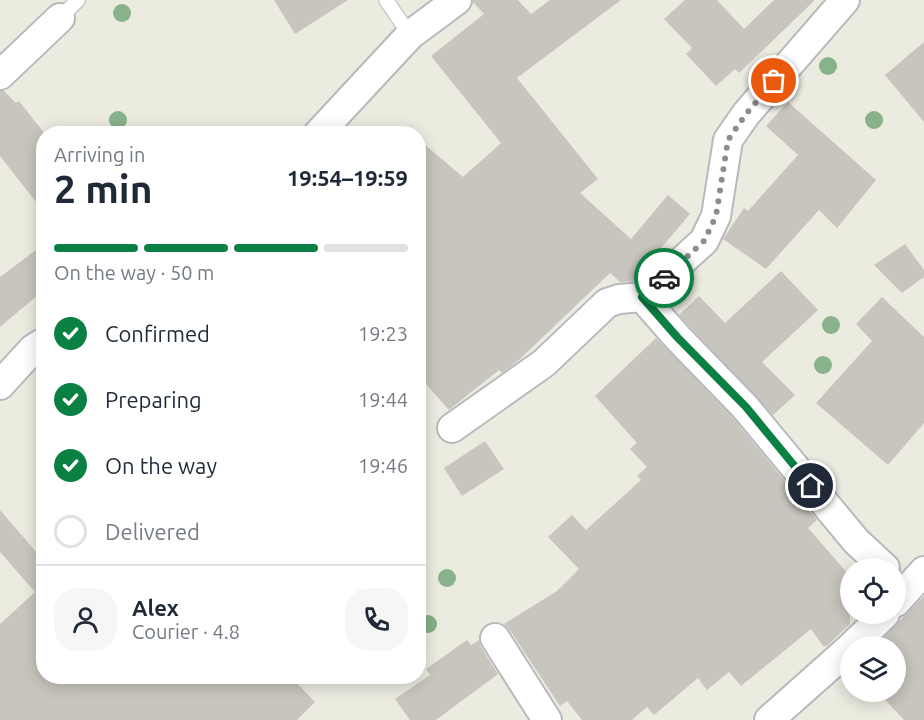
<!DOCTYPE html>
<html lang="en">
<head>
<meta charset="utf-8">
<style>
	:root { --surface:#fff; --page:#f6f6f7; --text:#1f2937; --muted:#747a83; --line:#e0e1e3; --accent:#0b8043 }
	body { margin:0; font-family:Ubuntu,sans-serif; background:var(--page); color:var(--text); height:100vh; display:flex; flex-direction:column; font-size:22px; white-space:nowrap }
	* { box-sizing:border-box; margin:0 }
	p { font-size:20px; color:var(--muted) }
	.icon { flex:none; width:33px; height:33px; fill:none; stroke:currentColor; stroke-width:2; stroke-linecap:round; stroke-linejoin:round }
	.map { position:relative; flex:1; overflow:hidden }
	.side { position:absolute; left:36px; top:126px; width:390px; height:558px; display:flex; flex-direction:column; background:var(--surface); border-radius:24px; box-shadow:0 3px 15px #0003 }
	.side>* { flex:none }
	.controls { position:absolute; left:840px; top:558px; display:grid; gap:12px }
	.controls a { display:grid; place-items:center; width:66px; height:66px; border-radius:50%; background:var(--surface); box-shadow:0 3px 15px #0003; font-size:30px }
	.pin { position:absolute; display:grid; place-items:center; width:51px; height:51px; color:#fff; margin:-26px; border:3px solid #fff; border-radius:50%; box-shadow:0 2px 6px #0007 }
	.courier { position:absolute; display:grid; place-items:center; width:60px; height:60px; margin:-30px; border:4px solid #0b8043; border-radius:50%; background:#fff; color:#222; box-shadow:0 2px 8px #0007 }
	.overview em { font-style:normal; font-weight:700 }
	.overview div { display:flex; flex-direction:column-reverse }
	.overview { display:flex; align-items:center; justify-content:space-between; height:102px; padding:0 18px }
	h1 { font-size:39px; font-weight:700; line-height:45px }
	.bar { display:grid; grid-template-columns:repeat(4,1fr); gap:9px 6px; align-content:center; height:72px; padding:0 18px }
	.bar i { height:8px; border-radius:4px; background:var(--line) }
	.bar .current { background:var(--accent) }
	.bar p { grid-column:span 4 }
	.line { display:flex; align-items:center; gap:15px; padding:0 18px; border-top:2px solid var(--line) }
	.line div { flex:1 }
	.round { display:grid; place-items:center; flex:none; width:63px; height:63px; border-radius:24px; background:var(--page) }
	ol { padding:0 18px; list-style:none }
	li { display:flex; align-items:center; gap:18px; height:66px }
	li p { margin-inline-start:auto }
	li .icon { padding:6px; border-radius:50%; background:var(--accent); color:#fff; stroke-width:4 }
	li:last-child { color:var(--muted) }
	li i { width:33px; height:33px; border:3px solid var(--line); border-radius:50% }
	.map>svg:first-child { display:block }
	.building { fill:#c7c5bd }
	.lines { fill:none; stroke-linecap:round; stroke-linejoin:round }
	.lane-casing { stroke:#b8b9bf; stroke-width:16 }
	.street-casing { stroke:#b8b9bf; stroke-width:32 }
	.lane { stroke:#fff; stroke-width:14 }
	.street { stroke:#fff; stroke-width:28 }
	.tree { fill:#87b28a }
	.done { stroke:#8c8d8d; stroke-width:6; stroke-dasharray:0 10.8 }
	.route { stroke:#0b8043; stroke-width:8 }
</style>
</head>
<body>
<div class="map">
<svg width="924" height="720" viewBox="0 0 924 720">
	<rect width="100%" height="100%" fill="#ecebe0"/>
	<g class="building">
		<polygon points="274,0 348,0 295,34"/>
		<polygon points="473,0 518,0 531,14 550,0 621,0 517,78 598,179 580,193 631,239 668,195 690,214 633,281 620,282 610,273 520,359 502,373 499,370 449,410 418,375 418,139 463,177 501,143 431,56 484,14 473,2"/>
		<polygon points="685,0 717,0 744,29 774,0 815,0 739,73 735,69 716,86 686,54 692,48 664,19"/>
		<polygon points="924,42 924,122 885,75"/>
		<polygon points="0,91 4,91 16,103 19,101 44,133 44,212 0,156"/>
		<polygon points="788,102 876,180 837,228 819,210 766,269 723,239 744,208 748,211 798,155 766,126"/>
		<polygon points="44,244 44,290 0,327 0,277"/>
		<polygon points="905,244 924,270 924,277 902,293 874,265"/>
		<polygon points="781,271 818,310 762,362 795,395 773,415 679,315 699,296 725,323"/>
		<polygon points="882,297 924,337 924,423 888,465 816,403 872,341 856,324"/>
		<polygon points="656,338 733,418 817,520 808,528 850,576 850,624 827,646 823,646 811,629 741,686 729,672 707,690 698,678 654,715 647,707 632,720 582,720 567,701 560,706 509,629 504,624 557,591 579,569 548,537 572,515 586,530 641,480 637,476 647,467 630,449 637,443 595,396"/>
		<polygon points="485,441 504,469 462,496 444,468"/>
		<polygon points="0,510 44,561 44,676 290,676 315,702 297,720 0,720 0,624 35,592 0,552"/>
		<polygon points="924,596 924,720 904,720 878,692 896,692 896,646 875,646"/>
		<polygon points="467,640 471,645 479,640 481,647 498,674 436,720 410,720 395,699 430,675 426,669"/>
	</g>
	<g class="lines">
		<defs>
			<g id="lane">
				<polyline points="386,0 410,35"/>
				<polyline points="60,18 78,0"/>
			</g>
			<g id="street">
				<polyline points="0,75 60,18"/>
				<polyline points="318,134 410,35 457,0"/>
				<polyline points="642,297 678,338 745,407 856,541 885,568"/>
				<polyline points="0,385 33,349 44,342"/>
				<polyline points="452,428 544,363 607,303 619,299 642,297 704,241 716,216 728,140 746,114 845,0"/>
				<polyline points="896,602 924,571"/>
				<polyline points="495,638 547,720"/>
				<polyline points="852,646 885,614"/>
				<polyline points="769,720 850,648"/>
			</g>
		</defs>
		<use href="#lane" class="lane-casing"/>
		<use href="#street" class="street-casing"/>
		<use href="#lane" class="lane"/>
		<use href="#street" class="street"/>
	</g>
	<g class="tree">
		<circle cx="122" cy="13" r="9"/>
		<circle cx="828" cy="66" r="9"/>
		<circle cx="118" cy="120" r="9"/>
		<circle cx="874" cy="120" r="9"/>
		<circle cx="831" cy="325" r="9"/>
		<circle cx="823" cy="365" r="9"/>
		<circle cx="447" cy="578" r="9"/>
		<circle cx="428" cy="624" r="9"/>
	</g>
	<g class="lines">
		<polyline class="done" points="664,278 704,241 716,216 728,140 746,114 774,81"/>
		<polyline class="route" points="664,278 642,297 678,338 746,407 811,486"/>
	</g>
</svg>
<div class="controls">
<a><svg class="icon" aria-label="locate" viewBox="0 0 24 24"><circle cx="12" cy="12" r="6"/><path d="M12 2v4M12 18v4M2 12h4M18 12h4"/></svg></a>
<a><svg class="icon" aria-label="layers" viewBox="0 0 24 24"><path d="M12 4l9 5-9 5-9-5zM3 14l9 5 9-5"/></svg></a>
</div>
<div class="pin" style="left:774px;top:81px;background:#ea580c"><svg class="icon" aria-label="bag" viewBox="0 0 24 24"><path d="M5 8h14l-1 12H6zM9 8a3 3 0 0 1 6 0"/></svg></div>
<div class="pin" style="left:811px;top:486px;background:#1f2937"><svg class="icon" aria-label="home" viewBox="0 0 24 24"><path d="M3 11l9-7 9 7M6 9v11h12V9"/></svg></div>
<div class="courier" style="left:664px;top:278px"><svg class="icon" aria-label="car" viewBox="0 0 24 24"><path d="M5 17H2v-5l4-1 3-4h7l3 4 3 1v5h-3M9 17h6M6 11h13"/><circle cx="7" cy="17" r="2"/><circle cx="17" cy="17" r="2"/></svg></div>
<section class="side">
<div class="overview"><div><h1>2 min</h1><p>Arriving in</p></div><em>19:54–19:59</em></div>
<div class="bar"><i class="current"></i><i class="current"></i><i class="current"></i><i></i><p>On the way · 50 m</p></div>
<ol>
<li><svg class="icon" aria-label="check" viewBox="0 0 24 24"><path d="M5 12l5 5 9-10"/></svg>Confirmed<p>19:23</p></li>
<li><svg class="icon" aria-label="check" viewBox="0 0 24 24"><path d="M5 12l5 5 9-10"/></svg>Preparing<p>19:44</p></li>
<li><svg class="icon" aria-label="check" viewBox="0 0 24 24"><path d="M5 12l5 5 9-10"/></svg>On the way<p>19:46</p></li>
<li><i></i>Delivered</li>
</ol>
<div class="line" style="height:108px"><a class="round"><svg class="icon" aria-label="person" viewBox="0 0 24 24"><circle cx="12" cy="8" r="4"/><path d="M4 21q1-7 8-7t8 7"/></svg></a><div><b>Alex</b><p>Courier · 4.8</p></div><a class="round"><svg class="icon" aria-label="phone" viewBox="0 0 24 24"><path d="M5 4h4l2 5-3 2q2 4 5 5l2-3 5 2v4C11 20 4 13 5 4z"/></svg></a></div>
</section>
</div>
</body>
</html>
